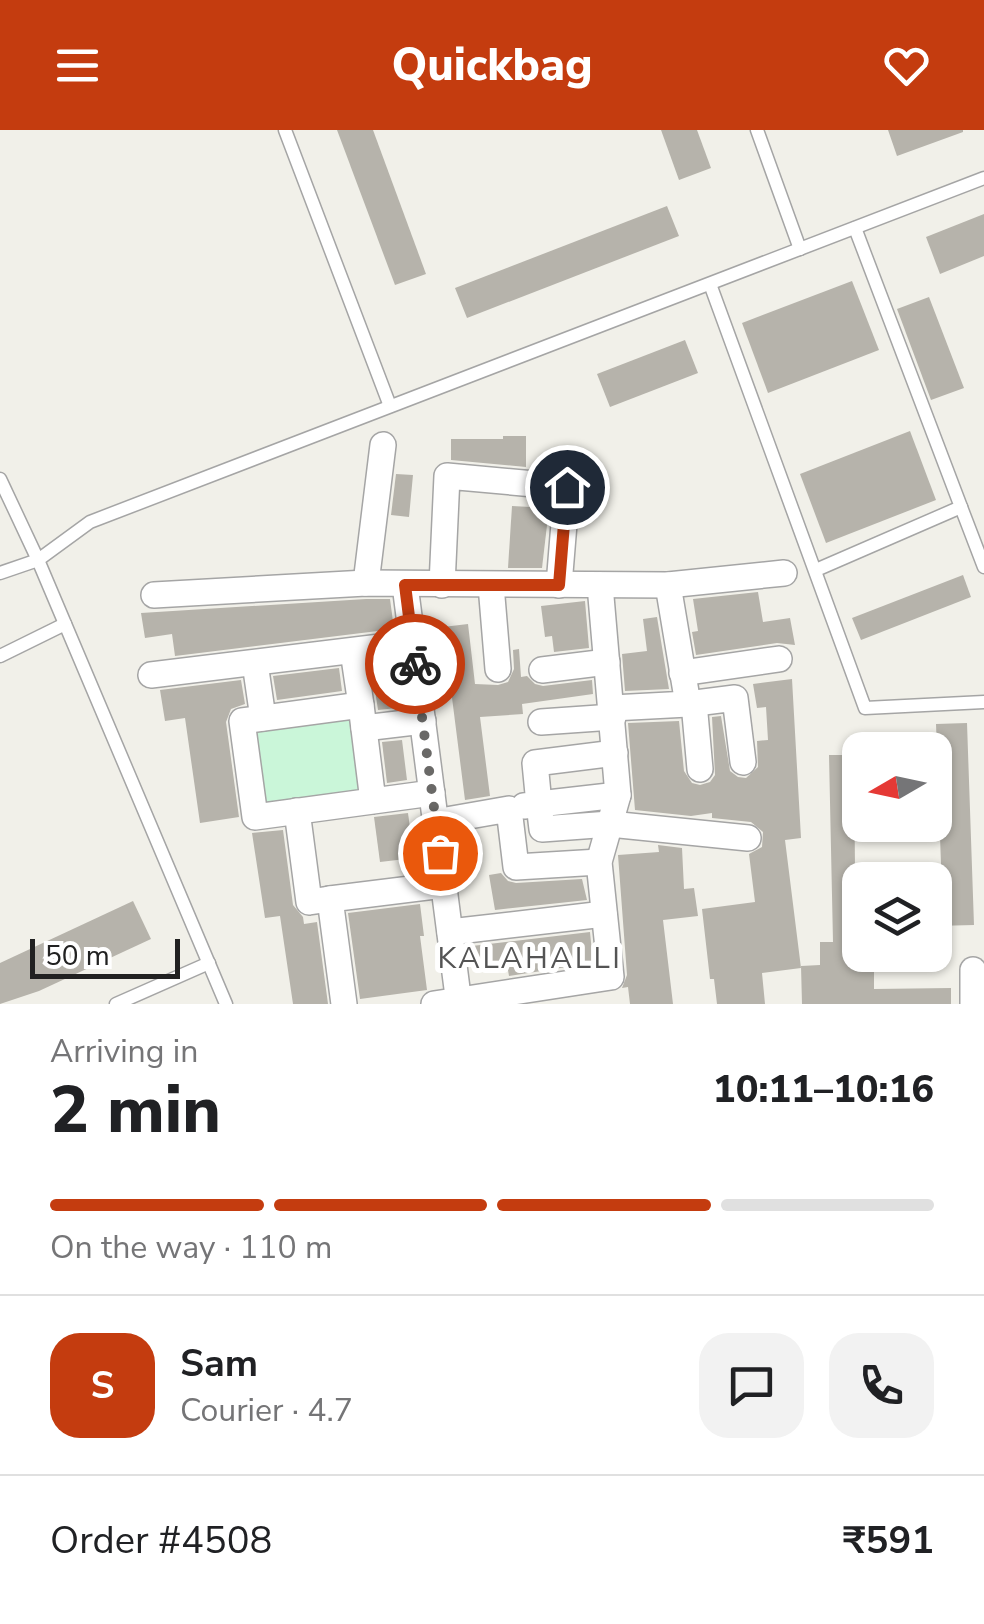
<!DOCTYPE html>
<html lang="en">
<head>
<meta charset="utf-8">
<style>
	:root { --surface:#fff; --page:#f2f2f2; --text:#202124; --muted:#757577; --line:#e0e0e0; --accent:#c43c0f }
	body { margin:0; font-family:"Nunito Sans",sans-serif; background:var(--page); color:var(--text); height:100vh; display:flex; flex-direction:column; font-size:38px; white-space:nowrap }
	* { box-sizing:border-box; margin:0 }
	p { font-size:32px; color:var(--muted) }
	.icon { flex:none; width:55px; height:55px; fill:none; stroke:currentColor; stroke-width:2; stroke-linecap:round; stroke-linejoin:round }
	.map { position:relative; height:874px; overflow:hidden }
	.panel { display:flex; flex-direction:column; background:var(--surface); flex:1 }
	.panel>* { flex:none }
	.needle { width:65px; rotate:261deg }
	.controls { position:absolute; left:842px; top:602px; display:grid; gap:20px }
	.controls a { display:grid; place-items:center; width:110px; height:110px; border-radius:20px; background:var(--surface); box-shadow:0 2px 8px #0004; font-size:50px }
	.scale { position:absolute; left:30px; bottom:25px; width:150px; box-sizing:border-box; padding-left:10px; border:5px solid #212121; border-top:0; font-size:28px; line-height:35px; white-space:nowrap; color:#212121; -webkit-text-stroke:8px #fff; paint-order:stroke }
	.pin { position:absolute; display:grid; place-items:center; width:85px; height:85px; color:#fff; margin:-42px; border:5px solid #fff; border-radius:50%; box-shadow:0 2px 10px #0007 }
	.courier { position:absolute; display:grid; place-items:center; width:100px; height:100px; margin:-50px; border:8px solid #c43c0f; border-radius:50%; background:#fff; color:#222; box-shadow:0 2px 12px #0007 }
	.head em { font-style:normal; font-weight:800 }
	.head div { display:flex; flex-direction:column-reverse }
	.head { display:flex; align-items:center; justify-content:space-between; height:170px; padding:0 50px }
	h1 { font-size:65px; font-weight:800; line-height:75px }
	.bar { display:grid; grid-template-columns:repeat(4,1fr); gap:15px 10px; align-content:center; height:120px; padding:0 50px }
	.bar i { height:12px; border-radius:8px; background:var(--line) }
	.bar .active { background:var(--accent) }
	.bar p { grid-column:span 4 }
	.line { display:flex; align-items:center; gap:25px; padding:0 50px; border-top:2px solid var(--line) }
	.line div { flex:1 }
	.round { display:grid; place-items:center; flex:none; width:105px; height:105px; border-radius:30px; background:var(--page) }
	header { display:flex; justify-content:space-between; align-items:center; height:130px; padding:0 50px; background:var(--accent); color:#fff; font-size:45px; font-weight:800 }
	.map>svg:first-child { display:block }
	.park { fill:#caf6d9 }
	.building { fill:#b6b3ab }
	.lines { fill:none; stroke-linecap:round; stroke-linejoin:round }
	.service-casing { stroke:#a5a5a5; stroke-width:15 }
	.minor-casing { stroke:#a5a5a5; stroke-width:28 }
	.service { stroke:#fff; stroke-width:12 }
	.minor { stroke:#fff; stroke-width:25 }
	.done { stroke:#6a6967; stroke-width:10; stroke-dasharray:0 18 }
	.route { stroke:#c43c0f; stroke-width:12 }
	.labels { text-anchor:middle; stroke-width:10; stroke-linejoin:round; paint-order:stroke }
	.neighbourhood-label { font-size:30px; letter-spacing:2.5px; fill:#545454; stroke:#fff }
</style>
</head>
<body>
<header><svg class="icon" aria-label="menu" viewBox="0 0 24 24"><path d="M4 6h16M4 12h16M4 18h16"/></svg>Quickbag<svg class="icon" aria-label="heart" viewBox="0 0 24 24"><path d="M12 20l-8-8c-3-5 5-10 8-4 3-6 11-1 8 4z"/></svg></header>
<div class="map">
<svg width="984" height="874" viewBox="0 0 984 874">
	<rect width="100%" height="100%" fill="#f1f0e9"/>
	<polygon class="park" points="352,585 362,661 263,674 253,597"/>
	<g class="building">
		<polygon points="337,0 373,0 426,144 395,155"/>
		<polygon points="661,0 697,0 711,38 679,50"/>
		<polygon points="888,0 963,0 963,2 897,26"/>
		<polygon points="667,76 679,106 467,188 455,158"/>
		<polygon points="984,84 984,126 940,144 926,107"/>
		<polygon points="852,151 879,220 768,263 742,193"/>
		<polygon points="929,167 964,258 931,270 897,179"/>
		<polygon points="685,210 698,243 610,277 597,244"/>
		<polygon points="910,301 936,370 826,413 800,344"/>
		<polygon points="503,306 526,306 526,337 451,330 451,309 503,309"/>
		<polygon points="396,344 413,345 409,387 391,385"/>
		<polygon points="512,376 549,378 542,438 508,438"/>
		<polygon points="963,445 971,467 861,510 852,488"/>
		<polygon points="758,462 763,492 790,488 795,515 777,513 696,525 692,502 698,501 693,469"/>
		<polygon points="366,469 390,469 394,499 175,526 172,504 145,508 141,483"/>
		<polygon points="585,471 589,518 554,522 552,506 545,507 541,476"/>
		<polygon points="657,487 669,559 625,561 622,524 647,521 643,489"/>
		<polygon points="468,494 475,554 498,555 508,552 514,539 513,520 519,519 521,547 527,546 535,554 543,556 592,550 593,564 522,574 523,584 480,587 490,666 465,670 443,497"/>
		<polygon points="391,532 397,578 378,580 371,534"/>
		<polygon points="339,538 342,561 277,570 273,546"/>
		<polygon points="792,549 801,708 785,710 801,838 762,843 765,874 717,874 714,849 710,849 702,779 755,772 749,724 762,717 763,702 751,692 712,688 712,683 691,686 635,680 628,593 679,591 684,641 692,653 700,655 710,652 715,645 712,587 721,586 730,641 738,647 746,648 758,637 757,611 768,610 766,577 757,578 753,554"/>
		<polygon points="241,550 245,574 231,579 226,592 239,687 200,693 185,588 165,591 160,560"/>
		<polygon points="967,593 974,795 935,796 935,750 871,750 870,736 941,734 936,594"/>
		<polygon points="402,610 407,650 387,653 382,612"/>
		<polygon points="829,625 854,625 855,740 860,740 860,835 874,835 874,859 951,858 951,874 802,874 801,836 820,835 820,812 833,812"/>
		<polygon points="408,683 414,728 380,732 374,687"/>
		<polygon points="283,700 293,775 303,787 304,794 317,792 328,874 293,874 280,786 265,788 252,703"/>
		<polygon points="658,715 682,718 684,759 694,758 698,786 663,790 673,874 630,874 628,857 622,858 627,845 618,725 659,722"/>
		<polygon points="501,743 508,751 516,753 582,749 587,770 495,780 489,745"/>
		<polygon points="133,771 151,809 39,861 0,874 0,833"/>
		<polygon points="420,774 424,806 420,806 427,860 360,869 348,783"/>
		<polygon points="590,802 593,833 509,846 507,834 475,838 472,816"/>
	</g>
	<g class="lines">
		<defs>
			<g id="service">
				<polyline points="285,0 390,276"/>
				<polyline points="757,0 800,119"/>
				<polyline points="710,154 865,578 984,572"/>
				<polyline points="0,349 38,430 226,874"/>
				<polyline points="961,377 984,437"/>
				<polyline points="816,440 961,377 855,98"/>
				<polyline points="0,443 38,430 90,392 984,48"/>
				<polyline points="0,526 65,494"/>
				<polyline points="116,874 209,833"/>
			</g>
			<g id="minor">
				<polyline points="366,453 383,315"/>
				<polyline points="405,455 459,874"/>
				<polyline points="442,455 447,346 567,357 559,455"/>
				<polyline points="491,455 498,539"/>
				<polyline points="154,465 366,453 668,455 784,443"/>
				<polyline points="353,521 361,575"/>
				<polyline points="255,533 263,588"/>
				<polyline points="542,540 607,532"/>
				<polyline points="682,543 779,529"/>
				<polyline points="151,545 413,513"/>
				<polyline points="694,573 700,639"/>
				<polyline points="688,574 735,568 743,632"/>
				<polyline points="612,578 688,574 668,455"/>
				<polyline points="541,592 613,587"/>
				<polyline points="364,598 423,591"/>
				<polyline points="618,665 539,674 542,699 610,694 748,708"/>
				<polyline points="373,671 361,575 242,591 255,687 432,663"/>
				<polyline points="524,676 539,674 535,633 615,623"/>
				<polyline points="297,681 309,772 330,769"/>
				<polyline points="435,692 509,679 516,737 599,732"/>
				<polyline points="450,802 604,784"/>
				<polyline points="344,874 330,769 443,755"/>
				<polyline points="434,874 611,847 599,732 618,665 600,455"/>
				<polyline points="973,874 973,840"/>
			</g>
		</defs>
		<use href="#service" class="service-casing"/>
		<use href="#minor" class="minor-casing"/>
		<use href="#service" class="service"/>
		<use href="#minor" class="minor"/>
	</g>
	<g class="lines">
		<polyline class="done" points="415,534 440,723"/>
		<polyline class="route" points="415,534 405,455 559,455 567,357"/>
	</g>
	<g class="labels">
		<g class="neighbourhood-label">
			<text x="530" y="838">KALAHALLI</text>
		</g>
	</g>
</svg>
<div class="controls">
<a><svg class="needle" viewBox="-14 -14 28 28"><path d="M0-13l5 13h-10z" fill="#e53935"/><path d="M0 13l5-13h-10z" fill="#757577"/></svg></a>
<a><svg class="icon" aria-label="layers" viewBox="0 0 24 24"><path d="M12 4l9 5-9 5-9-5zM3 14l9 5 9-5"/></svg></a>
</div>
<div class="scale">50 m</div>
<div class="pin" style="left:440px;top:723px;background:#ea580c"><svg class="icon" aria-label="bag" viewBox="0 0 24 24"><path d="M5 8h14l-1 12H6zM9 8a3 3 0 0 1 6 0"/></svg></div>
<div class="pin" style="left:567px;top:357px;background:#1f2937"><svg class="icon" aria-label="home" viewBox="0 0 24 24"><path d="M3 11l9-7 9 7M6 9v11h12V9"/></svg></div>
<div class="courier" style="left:415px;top:534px"><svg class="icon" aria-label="bike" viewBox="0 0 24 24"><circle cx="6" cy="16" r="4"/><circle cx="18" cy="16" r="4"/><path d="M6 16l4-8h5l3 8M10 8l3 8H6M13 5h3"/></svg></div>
</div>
<section class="panel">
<div class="head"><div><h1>2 min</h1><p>Arriving in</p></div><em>10:11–10:16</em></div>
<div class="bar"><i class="active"></i><i class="active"></i><i class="active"></i><i></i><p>On the way · 110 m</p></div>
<div class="line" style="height:180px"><b class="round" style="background:var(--accent);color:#fff">S</b><div><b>Sam</b><p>Courier · 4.7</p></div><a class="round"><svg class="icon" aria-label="chat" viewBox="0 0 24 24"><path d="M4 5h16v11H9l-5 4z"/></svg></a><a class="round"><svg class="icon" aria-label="phone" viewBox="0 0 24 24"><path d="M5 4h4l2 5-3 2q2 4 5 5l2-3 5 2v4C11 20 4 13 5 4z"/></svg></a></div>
<div class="line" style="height:130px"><div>Order #4508</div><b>₹591</b></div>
</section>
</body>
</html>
